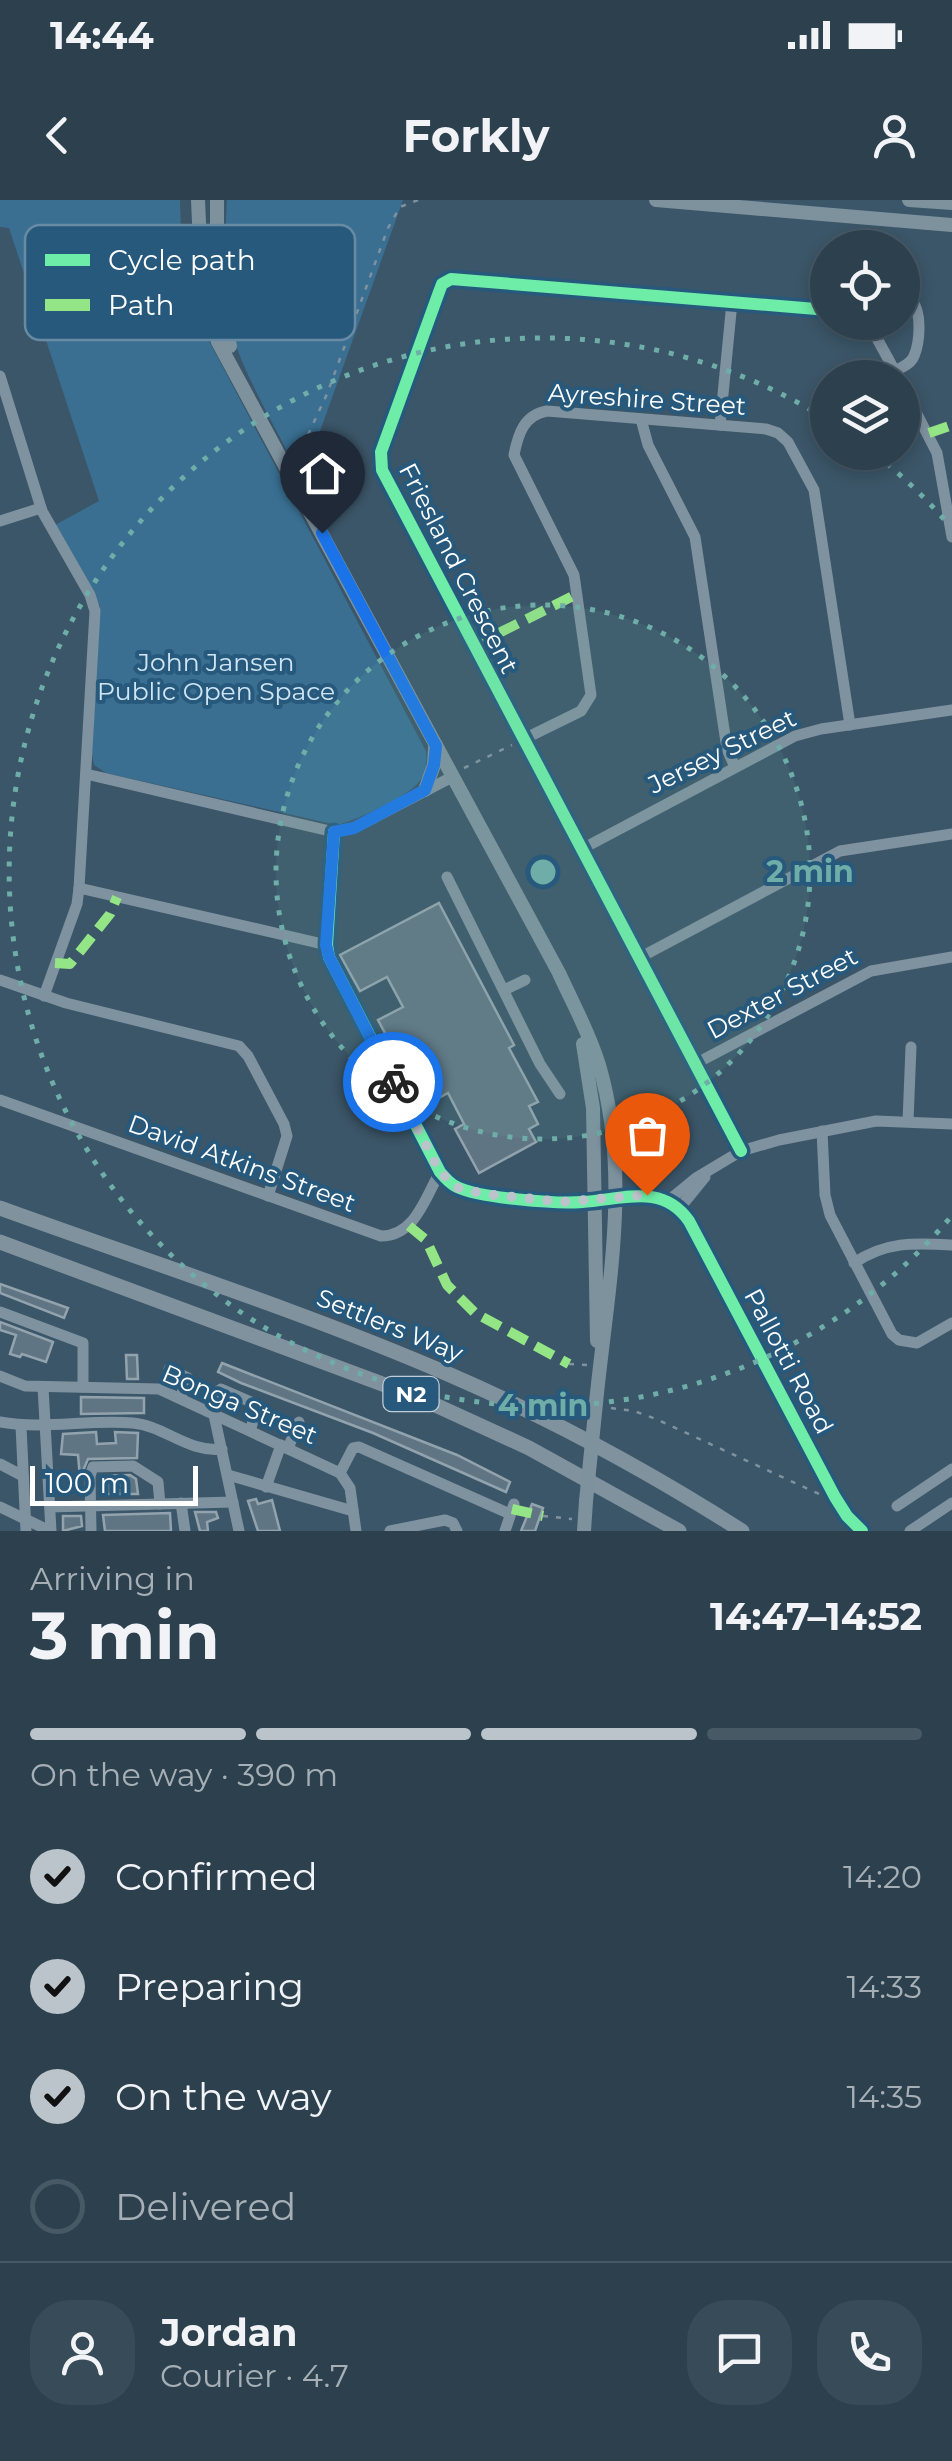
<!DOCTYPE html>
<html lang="en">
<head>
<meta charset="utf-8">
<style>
	:root { --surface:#2c404e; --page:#384b58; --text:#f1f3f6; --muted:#a6afb6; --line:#485966; --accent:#bac4ca }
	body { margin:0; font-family:Montserrat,sans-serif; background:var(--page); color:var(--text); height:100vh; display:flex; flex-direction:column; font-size:38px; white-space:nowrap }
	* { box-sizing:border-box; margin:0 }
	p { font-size:32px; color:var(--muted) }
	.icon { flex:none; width:55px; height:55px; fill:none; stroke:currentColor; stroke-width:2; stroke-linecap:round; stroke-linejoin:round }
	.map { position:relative; height:1331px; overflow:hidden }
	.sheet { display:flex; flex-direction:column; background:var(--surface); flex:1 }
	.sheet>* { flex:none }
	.buttons { position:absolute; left:810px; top:30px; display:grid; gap:20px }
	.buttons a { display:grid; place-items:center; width:110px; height:110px; border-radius:50%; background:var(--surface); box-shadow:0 5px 15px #0003,0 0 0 2px var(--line); font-size:50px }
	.scale { position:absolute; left:30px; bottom:25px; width:168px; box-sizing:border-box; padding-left:10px; border:5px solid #fff; border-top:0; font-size:28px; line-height:35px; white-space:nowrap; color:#fff; -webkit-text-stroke:8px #27597c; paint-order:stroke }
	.pin { position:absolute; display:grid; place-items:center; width:85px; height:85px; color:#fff; margin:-102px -42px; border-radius:50% 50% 50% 0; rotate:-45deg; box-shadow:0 0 10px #0007 }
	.pin .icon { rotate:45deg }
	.courier { position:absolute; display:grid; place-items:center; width:100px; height:100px; margin:-50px; border:8px solid #1a73e8; border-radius:50%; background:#fff; color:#222; box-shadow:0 2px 12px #0007 }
	.summary em { font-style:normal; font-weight:700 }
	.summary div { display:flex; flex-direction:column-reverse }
	.summary { display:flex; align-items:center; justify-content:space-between; height:170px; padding:0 30px }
	h1 { font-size:65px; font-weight:700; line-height:75px }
	.bar { display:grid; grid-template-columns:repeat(4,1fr); gap:15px 10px; align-content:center; height:120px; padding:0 30px }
	.bar i { height:12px; border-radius:8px; background:var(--line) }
	.bar .selected { background:var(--accent) }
	.bar p { grid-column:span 4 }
	.line { display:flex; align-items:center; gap:25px; padding:0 30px; border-top:2px solid var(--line) }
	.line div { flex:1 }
	.round { display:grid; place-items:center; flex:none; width:105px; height:105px; border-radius:40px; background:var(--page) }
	ol { padding:0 30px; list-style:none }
	li { display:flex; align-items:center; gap:30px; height:110px }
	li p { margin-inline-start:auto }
	li .icon { padding:10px; border-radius:50%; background:var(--accent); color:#111; stroke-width:4 }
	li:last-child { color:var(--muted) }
	li i { width:55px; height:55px; border:5px solid var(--line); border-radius:50% }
	.status { display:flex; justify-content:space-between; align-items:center; height:70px; padding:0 50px; background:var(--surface); direction:ltr }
	.status svg { height:28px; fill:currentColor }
	header { display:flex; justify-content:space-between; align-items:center; height:130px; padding:0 30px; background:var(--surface); font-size:45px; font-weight:700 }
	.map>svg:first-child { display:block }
	.green { fill:#3a6f92 }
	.building { fill:#607583; stroke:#92a3ae; stroke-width:2.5 }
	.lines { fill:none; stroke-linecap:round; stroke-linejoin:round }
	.path { stroke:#7f929f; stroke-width:2.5; stroke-dasharray:5 8; stroke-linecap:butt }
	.minor { stroke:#7f929f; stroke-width:11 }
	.major { stroke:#7e929e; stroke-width:14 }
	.highway { stroke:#81929f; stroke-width:15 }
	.major-bridge { stroke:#7e929e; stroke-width:14 }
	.quiet { stroke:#94e586; stroke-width:10; stroke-dasharray:20 10; stroke-linecap:butt }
	.cycleway-casing { stroke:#27597c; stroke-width:19 }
	.cycleway { stroke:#6deda7; stroke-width:12 }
	.done { stroke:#bac4ca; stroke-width:10; stroke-dasharray:0 18 }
	.route { stroke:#1a73e8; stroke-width:12 }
	.ring { fill:none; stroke:#6fada8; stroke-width:5; stroke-dasharray:5 10 }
	.labels { text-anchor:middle; stroke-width:8; stroke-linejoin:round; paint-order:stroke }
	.shield { fill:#27597c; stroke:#becdd8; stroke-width:2.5 }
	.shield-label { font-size:22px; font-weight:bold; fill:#fff }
	.street-label { font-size:25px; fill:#fff; stroke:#27597c }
	.park-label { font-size:25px; fill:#cee5f4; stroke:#27597c }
	.key { fill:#27597c; stroke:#688ba3; stroke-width:2.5 }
	.key-label { font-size:28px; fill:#fff }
	.centre { fill:#6fada8; stroke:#27597c; stroke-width:5 }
	.ring-label { font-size:30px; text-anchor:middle; font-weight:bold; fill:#6fada8; stroke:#27597c; stroke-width:8; stroke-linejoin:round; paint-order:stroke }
</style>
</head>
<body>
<div class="status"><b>14:44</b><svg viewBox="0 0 49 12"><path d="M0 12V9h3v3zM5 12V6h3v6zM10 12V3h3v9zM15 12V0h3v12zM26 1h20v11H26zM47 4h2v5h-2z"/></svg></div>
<header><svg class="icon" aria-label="back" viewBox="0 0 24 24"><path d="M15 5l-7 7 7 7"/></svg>Forkly<svg class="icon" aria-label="person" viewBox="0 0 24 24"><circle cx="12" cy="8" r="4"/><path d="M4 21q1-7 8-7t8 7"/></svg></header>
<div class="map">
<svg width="952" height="1331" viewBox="0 0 952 1331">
	<rect width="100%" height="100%" fill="#3b5668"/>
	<g class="green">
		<path d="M0 0H180L182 62 200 124 426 551C427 563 427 573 418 583 406 597 355 621 337 625L106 573 94 565 92 554 100 406 55 325 99 301 9 28 0 27Z"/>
		<path d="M227 0H403L305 273 299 275C279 232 240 170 230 125 221 84 225 42 227 0Z"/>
	</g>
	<g class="building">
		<polygon points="439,703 514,845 509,848 538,902 529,906 538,924 529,929 536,942 479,973 455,929 464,924 448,893 424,906 378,820 403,807 387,777 360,791 340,755"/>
		<polygon points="0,1084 68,1108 64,1118 0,1093"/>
		<polygon points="0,1122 53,1142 46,1162 22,1154 20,1157 10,1154 16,1135 0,1130"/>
		<polygon points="126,1155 137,1155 138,1179 127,1179"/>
		<polygon points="222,1163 457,1255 510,1282 506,1292 373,1233 241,1183 218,1172"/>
		<polygon points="81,1197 144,1198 144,1213 81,1214"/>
		<polygon points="96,1232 97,1244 116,1243 115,1232 138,1233 137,1258 88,1259 80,1278 78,1255 61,1254 63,1234"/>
		<polygon points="130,1275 136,1279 138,1294 101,1294 100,1276"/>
		<polygon points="256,1299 258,1304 272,1300 280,1331 258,1331 248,1301"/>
		<polygon points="532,1304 543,1308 535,1331 521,1331"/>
		<polygon points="195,1312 216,1312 218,1318 207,1322 208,1331 200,1331"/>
		<polygon points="170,1313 171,1331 105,1331 103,1315"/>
		<polygon points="63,1316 81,1316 82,1326 63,1331"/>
	</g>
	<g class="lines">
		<g class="path">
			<polyline points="297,258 327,194 388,28 400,7 418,0"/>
			<polyline points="464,568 512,545"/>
			<polyline points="569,1164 588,1165"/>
			<polyline points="611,1208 634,1211 656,1219 819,1294"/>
			<polyline points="543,1316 572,1319"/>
		</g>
		<g class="minor">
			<polyline points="868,122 897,175"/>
			<path d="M895 171C902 167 911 164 914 156 920 142 922 112 912 101L902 98"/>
			<polyline points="0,176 42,311 90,395 95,411 79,688 77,704 44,796"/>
			<polyline points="902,185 937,253 952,337"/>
			<polyline points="641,219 648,245 695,337 727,549 735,567"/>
			<polyline points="720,225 732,102"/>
			<polyline points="0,321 41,308"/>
			<path d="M522 540 581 511 591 495 574 375 514 255C518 234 524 215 547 211L766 229 778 233 788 242 814 290 850 525"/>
			<polyline points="86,574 334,632 354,628 452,577"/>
			<path d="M334 632 327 745 329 757 440 972C445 978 450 984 457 987 479 998 557 1004 582 1002 621 1000 662 982 689 1021L835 1297 847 1316 862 1331"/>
			<polyline points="580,650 795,536 821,529 952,510"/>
			<polyline points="447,677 540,864 560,894"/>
			<polyline points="79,688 327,745"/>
			<polyline points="639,758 840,651 952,634"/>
			<polyline points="0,780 66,803 239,846 248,856 284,924 287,936 268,996"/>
			<polyline points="504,790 525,780"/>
			<polyline points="695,864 871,771 952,757"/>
			<path d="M0 900 381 1036C415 1036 425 998 440 972"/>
			<polyline points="908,921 911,847"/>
			<polyline points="822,931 825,995 830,1015 892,1134 899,1140 917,1143 952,1123"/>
			<polyline points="741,951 382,270 381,252 439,92 442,84 451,79 828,110"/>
			<polyline points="668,1001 696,978 741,951 779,940 876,921 952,924"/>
			<polyline points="679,1009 705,977"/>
			<path d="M854 1063C886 1041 915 1043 952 1045"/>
			<polyline points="0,1112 83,1143 83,1187"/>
			<polyline points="169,1169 188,1178 180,1198"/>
			<polyline points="0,1176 25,1186 159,1189 340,1273 350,1288 356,1331"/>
			<polyline points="43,1187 51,1331"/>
			<polyline points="207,1211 216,1193 221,1189 258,1205 250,1231"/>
			<polyline points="214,1215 239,1331"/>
			<path d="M0 1222C44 1230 89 1219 133 1223 165 1226 188 1253 222 1249"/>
			<polyline points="21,1226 26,1331"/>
			<polyline points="288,1248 299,1222"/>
			<polyline points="0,1264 23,1276"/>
			<polyline points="340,1273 353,1248 359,1247 510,1314"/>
			<polyline points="228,1275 353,1311"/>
			<polyline points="266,1287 281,1245"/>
			<polyline points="181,1303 185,1331"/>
			<polyline points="897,1306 952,1269"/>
			<polyline points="0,1307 50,1331"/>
			<polyline points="50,1307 233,1302"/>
			<polyline points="91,1331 90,1276 93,1267 133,1266 158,1282 160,1304"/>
			<polyline points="390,1331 445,1320 453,1323 457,1331"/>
			<polyline points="505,1331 514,1304"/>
			<polyline points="910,1331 952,1303"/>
		</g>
		<g class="major">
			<path d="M198 0 202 88 218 142 559 773C573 804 589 832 599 865 632 977 607 1091 596 1203"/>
			<polyline points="217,0 217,101 230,146"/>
			<polyline points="656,0 952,25"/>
			<polyline points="909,0 952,3"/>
			<polyline points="425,590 434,565 435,548"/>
			<polyline points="583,844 593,908 597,1141"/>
			<polyline points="584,1331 586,1301"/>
		</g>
		<g class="highway">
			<path d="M0 1008C149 1062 302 1111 448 1174 550 1218 648 1271 742 1331"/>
			<polyline points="0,1042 420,1198 529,1248 679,1331"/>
		</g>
		<polyline class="major-bridge" points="586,1301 596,1203"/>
		<g class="quiet">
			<polyline points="929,233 952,225"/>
			<polyline points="473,446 577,394"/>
			<polyline points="55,763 70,764 110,714 117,697"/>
			<polyline points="409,1026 426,1040 447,1085 475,1113 569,1164"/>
			<polyline points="512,1309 543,1316"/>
		</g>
		<defs>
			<g id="cycleway">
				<path d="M334 632 327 745 329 757 440 972C445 978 450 984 457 987 479 998 557 1004 582 1002 621 1000 662 982 689 1021L835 1297 847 1316 862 1331"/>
				<polyline points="741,951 382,270 381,252 439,92 442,84 451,79 828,110"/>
			</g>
		</defs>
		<use href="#cycleway" class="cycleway-casing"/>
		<use href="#cycleway" class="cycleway"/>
	</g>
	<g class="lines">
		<polyline class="done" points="393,882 440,972 458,988 485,994 562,1002 647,995"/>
		<polyline class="route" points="322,333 436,546 434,565 425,590 354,628 334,632 326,745 329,757 393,882"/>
	</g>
	<circle cx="543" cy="672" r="267" fill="#6fada8" fill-opacity=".12"/>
	<g class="ring">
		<circle cx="543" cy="672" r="267"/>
		<path d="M949 1019A534 534 0 1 1 826 219M875 254A534 534 0 0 1 949 325"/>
	</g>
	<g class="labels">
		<rect class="shield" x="383.5" y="1177" width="55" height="34" rx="8"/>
		<g class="shield-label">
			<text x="411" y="1202">N2</text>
		</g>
		<g class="street-label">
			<text transform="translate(647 199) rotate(4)" y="9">Ayreshire Street</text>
			<text transform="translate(459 368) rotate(63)" y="9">Friesland Crescent</text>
			<text transform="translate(722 551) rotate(-26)" y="9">Jersey Street</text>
			<text transform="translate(782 793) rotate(-28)" y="9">Dexter Street</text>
			<text transform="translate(242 963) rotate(20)" y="9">David Atkins Street</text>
			<text transform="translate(390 1125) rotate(22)" y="9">Settlers Way</text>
			<text transform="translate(789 1161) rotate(62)" y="9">Pallotti Road</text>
			<text transform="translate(240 1204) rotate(23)" y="9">Bonga Street</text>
		</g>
		<g class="park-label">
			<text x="216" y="471">John Jansen<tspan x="216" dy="29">Public Open Space</tspan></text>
		</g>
	</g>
	<rect x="25" y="25" width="330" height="115" rx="15" class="key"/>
	<rect x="45" y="54" width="45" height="12" fill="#6deda7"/>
	<rect x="45" y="99" width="45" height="12" fill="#94e586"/>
	<g class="key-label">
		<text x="108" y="70">Cycle path</text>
		<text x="108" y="115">Path</text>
	</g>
	<circle cx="543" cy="672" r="15" class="centre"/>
	<g class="ring-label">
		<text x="810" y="682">2 min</text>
		<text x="543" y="1216">4 min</text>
	</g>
</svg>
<div class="buttons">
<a><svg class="icon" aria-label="locate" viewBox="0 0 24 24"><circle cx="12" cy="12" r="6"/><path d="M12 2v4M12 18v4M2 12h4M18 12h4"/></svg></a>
<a><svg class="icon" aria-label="layers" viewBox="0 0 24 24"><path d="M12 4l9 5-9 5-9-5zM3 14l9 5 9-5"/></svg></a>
</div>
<div class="scale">100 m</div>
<div class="pin" style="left:647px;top:995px;background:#ea580c"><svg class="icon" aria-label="bag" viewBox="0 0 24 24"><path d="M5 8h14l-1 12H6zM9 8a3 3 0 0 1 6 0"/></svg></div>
<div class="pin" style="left:322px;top:333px;background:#1f2937"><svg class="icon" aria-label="home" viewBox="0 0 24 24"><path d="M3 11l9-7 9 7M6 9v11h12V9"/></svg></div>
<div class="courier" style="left:393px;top:882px"><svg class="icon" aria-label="bike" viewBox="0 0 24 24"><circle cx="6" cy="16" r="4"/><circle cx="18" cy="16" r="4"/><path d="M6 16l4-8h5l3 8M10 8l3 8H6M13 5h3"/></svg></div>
</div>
<section class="sheet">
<div class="summary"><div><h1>3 min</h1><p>Arriving in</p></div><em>14:47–14:52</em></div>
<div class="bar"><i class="selected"></i><i class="selected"></i><i class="selected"></i><i></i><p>On the way · 390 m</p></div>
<ol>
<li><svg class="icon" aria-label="check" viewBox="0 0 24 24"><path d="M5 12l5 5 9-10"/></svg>Confirmed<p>14:20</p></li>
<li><svg class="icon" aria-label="check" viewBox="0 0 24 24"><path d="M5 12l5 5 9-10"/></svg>Preparing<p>14:33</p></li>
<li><svg class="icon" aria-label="check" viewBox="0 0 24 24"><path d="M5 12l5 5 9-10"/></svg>On the way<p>14:35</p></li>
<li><i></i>Delivered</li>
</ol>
<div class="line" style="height:180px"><a class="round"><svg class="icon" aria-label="person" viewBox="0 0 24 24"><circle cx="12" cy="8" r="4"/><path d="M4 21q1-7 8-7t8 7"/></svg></a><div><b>Jordan</b><p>Courier · 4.7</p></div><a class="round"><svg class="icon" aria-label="chat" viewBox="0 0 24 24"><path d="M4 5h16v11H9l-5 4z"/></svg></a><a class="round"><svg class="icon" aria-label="phone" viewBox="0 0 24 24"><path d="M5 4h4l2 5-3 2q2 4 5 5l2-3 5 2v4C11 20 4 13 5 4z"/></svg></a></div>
</section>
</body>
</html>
